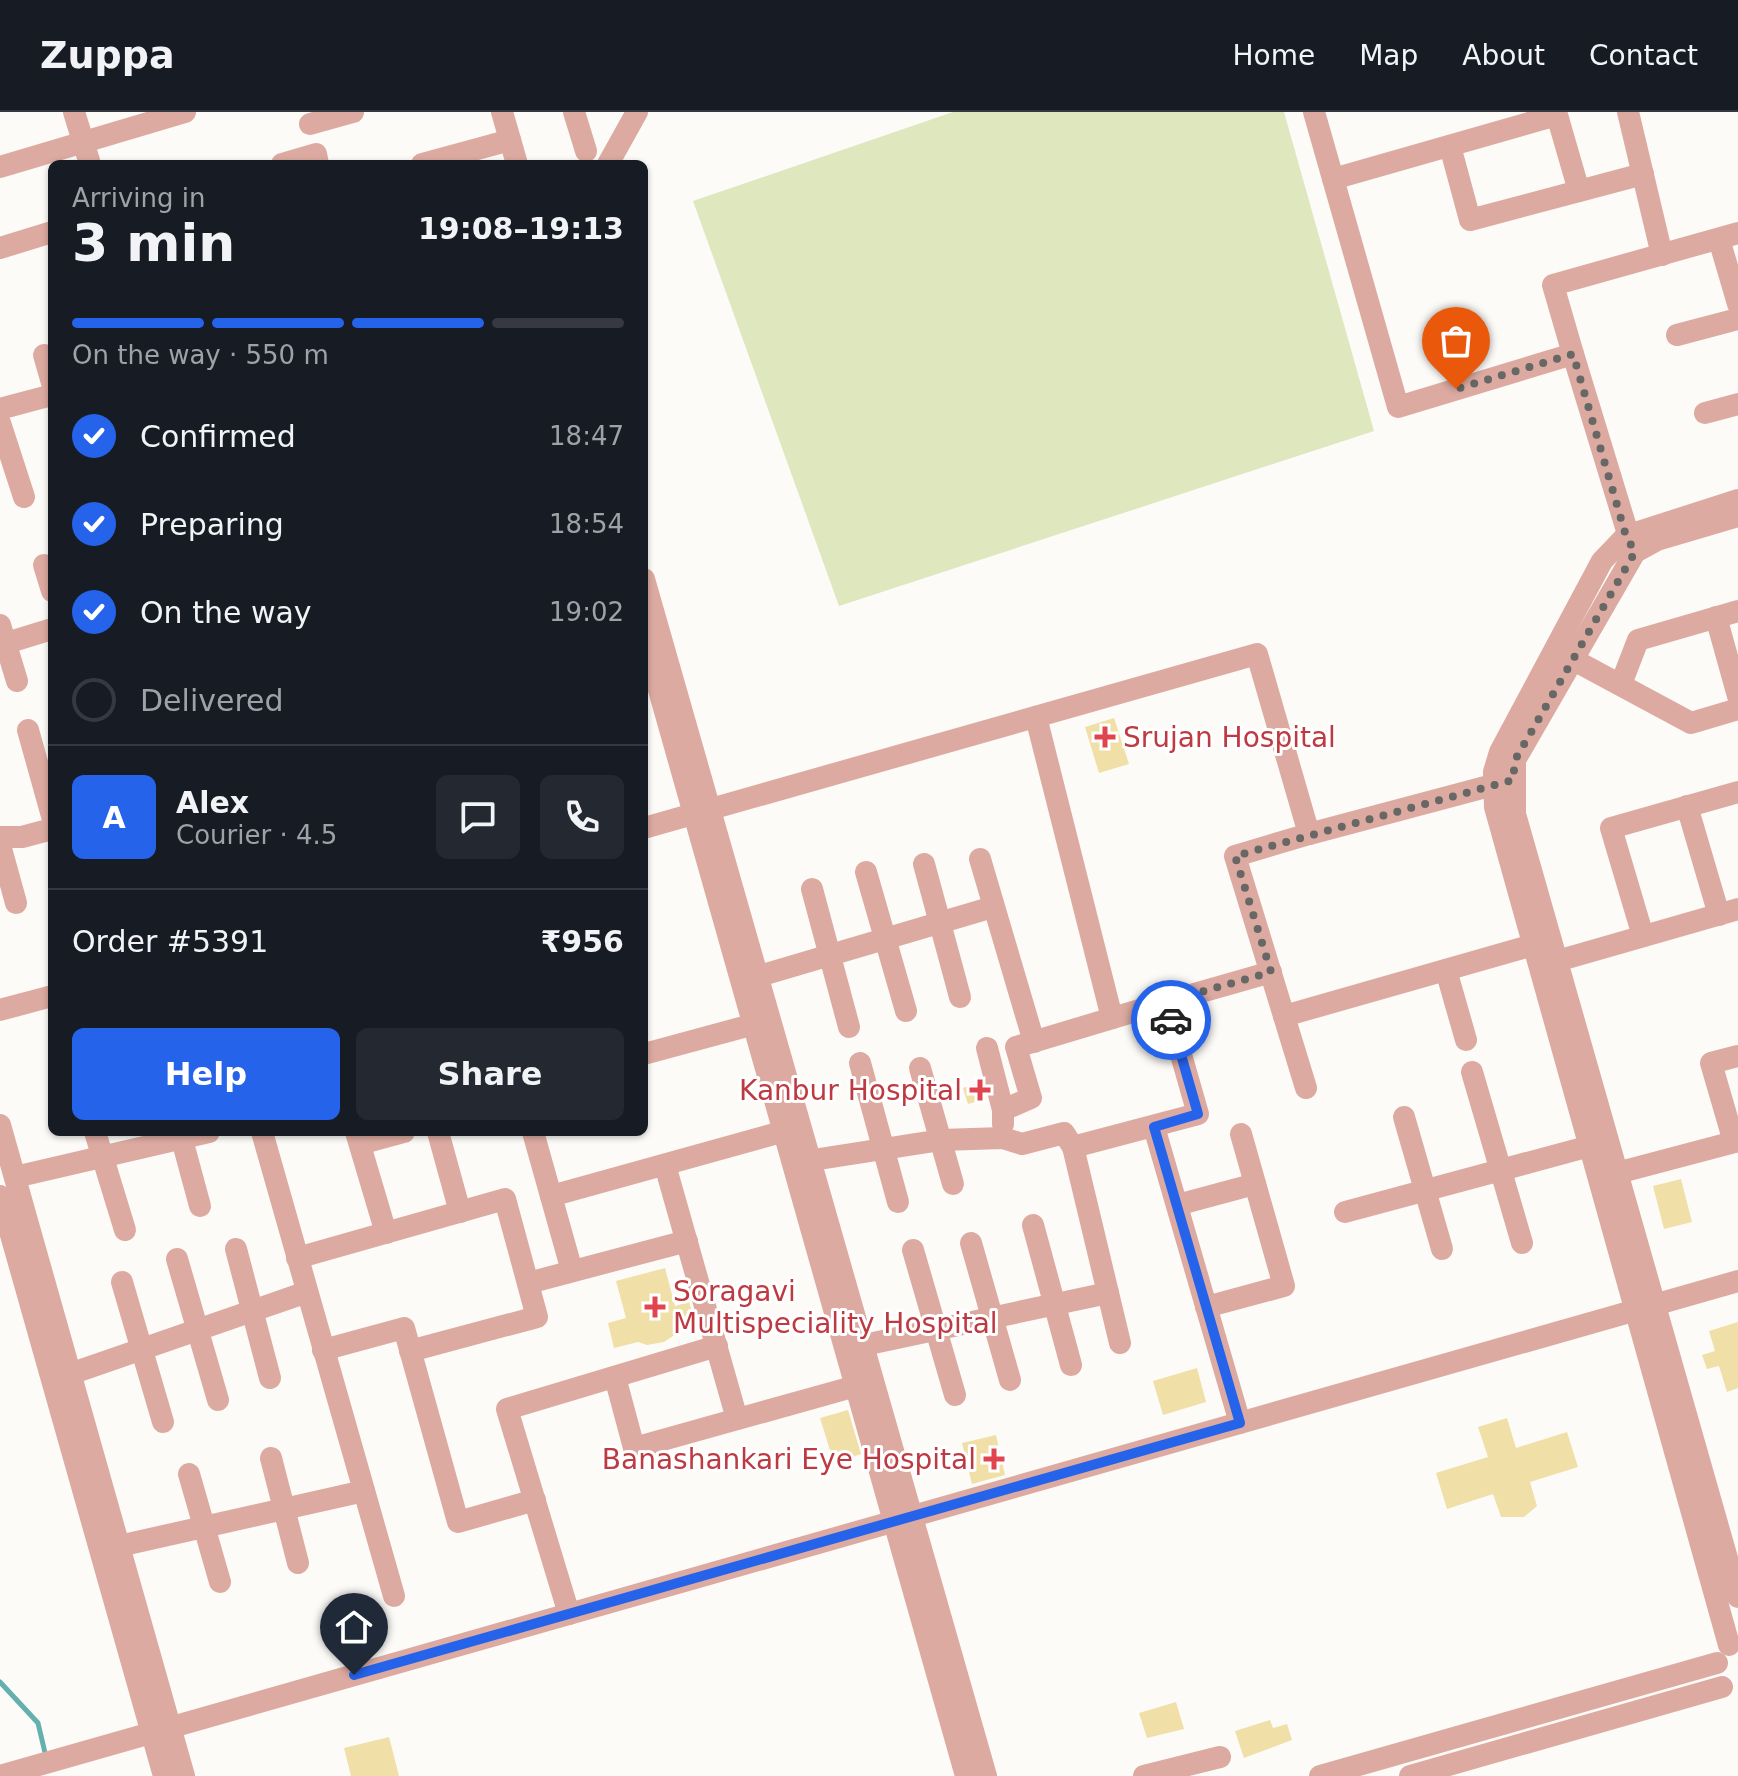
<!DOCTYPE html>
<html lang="en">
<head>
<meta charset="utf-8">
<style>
	:root { --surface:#171b24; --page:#242831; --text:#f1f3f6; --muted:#9ea1a6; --line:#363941; --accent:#2563eb }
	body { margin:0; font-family:"DejaVu Sans",sans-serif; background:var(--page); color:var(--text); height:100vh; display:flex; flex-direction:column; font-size:30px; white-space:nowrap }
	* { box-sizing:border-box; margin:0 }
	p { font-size:26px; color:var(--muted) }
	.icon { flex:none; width:44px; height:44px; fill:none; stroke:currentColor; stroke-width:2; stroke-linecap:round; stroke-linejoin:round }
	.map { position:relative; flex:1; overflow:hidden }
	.side { position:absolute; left:48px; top:48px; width:600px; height:976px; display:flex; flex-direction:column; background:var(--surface); border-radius:12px; box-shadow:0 2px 6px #0004 }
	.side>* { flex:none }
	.pin { position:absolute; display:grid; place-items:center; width:68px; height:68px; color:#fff; margin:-82px -34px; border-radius:50% 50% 50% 0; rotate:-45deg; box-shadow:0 0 8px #0007 }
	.pin .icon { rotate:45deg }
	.courier { position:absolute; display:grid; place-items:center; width:80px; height:80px; margin:-40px; border:6px solid #2563eb; border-radius:50%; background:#fff; color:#222; box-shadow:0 2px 10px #0007 }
	.overview em { font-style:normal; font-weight:700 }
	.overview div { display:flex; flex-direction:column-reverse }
	.overview { display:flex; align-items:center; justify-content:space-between; height:136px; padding:0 24px }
	h1 { font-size:52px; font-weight:700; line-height:60px }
	.bar { display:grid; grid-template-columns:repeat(4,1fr); gap:12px 8px; align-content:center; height:96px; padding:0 24px }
	.bar i { height:10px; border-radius:6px; background:var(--line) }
	.bar .on { background:var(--accent) }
	.bar p { grid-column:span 4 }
	.line { display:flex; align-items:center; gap:20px; padding:0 24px; border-top:2px solid var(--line) }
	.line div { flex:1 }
	.round { display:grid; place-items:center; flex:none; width:84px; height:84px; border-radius:12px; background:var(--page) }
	ol { padding:0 24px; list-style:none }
	li { display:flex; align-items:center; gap:24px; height:88px }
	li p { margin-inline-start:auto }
	li .icon { padding:8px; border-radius:50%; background:var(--accent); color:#fff; stroke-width:4 }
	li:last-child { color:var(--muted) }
	li i { width:44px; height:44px; border:4px solid var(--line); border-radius:50% }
	.action { display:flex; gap:16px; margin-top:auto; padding:16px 24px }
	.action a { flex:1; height:92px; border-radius:12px; background:var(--accent); color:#fff; font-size:32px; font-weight:700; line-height:92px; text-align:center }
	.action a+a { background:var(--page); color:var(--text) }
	header { display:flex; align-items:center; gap:48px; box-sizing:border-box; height:112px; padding:0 40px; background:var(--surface); border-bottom:2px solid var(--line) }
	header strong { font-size:38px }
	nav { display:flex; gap:44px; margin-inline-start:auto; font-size:28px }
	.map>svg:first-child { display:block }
	.green { fill:#dee7bd }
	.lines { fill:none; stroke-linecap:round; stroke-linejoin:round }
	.stream { stroke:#64b0af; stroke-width:5 }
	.building { fill:#f0e0a7 }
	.minor { stroke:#dcaaa0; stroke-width:22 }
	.done { stroke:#676765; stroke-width:8; stroke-dasharray:0 14.4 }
	.route { stroke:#2563eb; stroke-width:10 }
	.health-dot { fill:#e0444e; stroke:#fff; stroke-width:3 }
	.labels { text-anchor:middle; stroke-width:6; stroke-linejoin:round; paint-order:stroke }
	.health-label { font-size:28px; fill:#be3a42; stroke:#fff; text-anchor:start }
</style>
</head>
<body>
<header>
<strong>Zuppa</strong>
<nav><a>Home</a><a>Map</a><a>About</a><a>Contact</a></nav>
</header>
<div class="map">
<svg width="1738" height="1664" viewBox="0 0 1738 1664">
	<rect width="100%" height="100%" fill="#fcfbf8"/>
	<polygon class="green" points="953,0 1284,0 1374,319 839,494 693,89"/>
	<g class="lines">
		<polyline class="stream" points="0,1570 38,1611 46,1645"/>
	</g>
	<g class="building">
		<polygon points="1114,606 1129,652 1099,661 1085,615"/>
		<polygon points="981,970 986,987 968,992 963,976"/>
		<polygon points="1681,1067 1692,1110 1664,1117 1653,1074"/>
		<polygon points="665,1156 675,1194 689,1190 696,1212 676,1218 676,1222 664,1230 647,1233 638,1230 614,1236 608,1211 626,1206 616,1169"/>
		<polygon points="1738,1210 1738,1276 1727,1280 1719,1254 1707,1257 1702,1243 1715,1239 1709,1219"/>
		<polygon points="1197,1256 1206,1290 1163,1303 1153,1269"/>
		<polygon points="848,1298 861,1342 834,1351 820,1306"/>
		<polygon points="1507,1306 1516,1336 1567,1320 1578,1355 1530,1370 1537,1394 1524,1405 1501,1405 1493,1382 1447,1397 1436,1361 1488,1345 1478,1315"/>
		<polygon points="996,1323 1005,1363 972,1372 962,1331"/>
		<polygon points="1176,1590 1184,1617 1147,1626 1139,1601"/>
		<polygon points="1270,1608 1273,1616 1287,1612 1292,1628 1244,1646 1235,1619"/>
		<polygon points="389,1625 399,1664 351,1664 344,1636"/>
	</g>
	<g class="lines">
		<g class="minor">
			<polyline points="74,0 90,52"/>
			<polyline points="502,0 517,52"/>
			<polyline points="574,0 586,39"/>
			<polyline points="1314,0 1398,295 1573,242 1632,435"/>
			<polyline points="1628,0 1662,143"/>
			<polyline points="310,12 353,0"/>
			<polyline points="1450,34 1470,108 1643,62"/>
			<polyline points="282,52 316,42 318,52"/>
			<polyline points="422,52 510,28"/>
			<polyline points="608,52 637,0"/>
			<polyline points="0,55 185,0"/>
			<polyline points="1333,67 1557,3 1579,79"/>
			<polyline points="1719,127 1738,192"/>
			<polyline points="0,136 52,120"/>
			<polyline points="1677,223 1738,207"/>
			<polyline points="1573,242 1553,173 1738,121"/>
			<polyline points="44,243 52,271"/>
			<polyline points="0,297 52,283"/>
			<polyline points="1705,301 1738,292"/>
			<polyline points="0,311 24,385"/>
			<polyline points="1738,404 1657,428 1635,440 1515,648 1515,702 1738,1485"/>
			<polyline points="44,453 52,479"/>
			<polyline points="644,467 986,1664"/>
			<polyline points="1716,505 1738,584"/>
			<polyline points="0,513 17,569"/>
			<polyline points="644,525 966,1664"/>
			<polyline points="0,533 52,517"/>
			<polyline points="1572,547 1691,611 1738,597"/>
			<polyline points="1621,572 1638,528 1738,499"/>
			<polyline points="1036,605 1112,906"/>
			<polyline points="28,618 52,704"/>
			<polyline points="1687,694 1719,803"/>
			<polyline points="644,716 1257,542 1309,722 1508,669"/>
			<polyline points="0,725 22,725 52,717"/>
			<polyline points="0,733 16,791"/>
			<polyline points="980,747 1034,930"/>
			<polyline points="924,752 960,885"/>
			<polyline points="866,760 906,899"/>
			<polyline points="812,777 849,915"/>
			<polyline points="1643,824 1611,716 1738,680"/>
			<polyline points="1557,849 1738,797"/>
			<polyline points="1446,858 1466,928"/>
			<polyline points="759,864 993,795"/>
			<polyline points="1166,890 1271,860"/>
			<polyline points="0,898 52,884"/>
			<polyline points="1284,904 1533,833"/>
			<polyline points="987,936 1003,998 1003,1012"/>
			<polyline points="644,942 755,912"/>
			<polyline points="860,951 898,1090"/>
			<polyline points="920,956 953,1072"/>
			<polyline points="1472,960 1522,1131"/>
			<polyline points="1306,976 1235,744 1309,722"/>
			<polyline points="1404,1005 1442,1137"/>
			<polyline points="0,1013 184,1664"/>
			<polyline points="1154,1015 1240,1311"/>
			<polyline points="95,1020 125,1118"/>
			<polyline points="180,1020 200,1094"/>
			<polyline points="262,1020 394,1484"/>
			<polyline points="356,1020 386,1121"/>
			<polyline points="438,1020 460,1100"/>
			<polyline points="533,1020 572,1159"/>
			<polyline points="1734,1030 1711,951 1738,944"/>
			<polyline points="360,1032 404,1020"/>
			<polyline points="1073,1035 1120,1231"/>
			<polyline points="800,1050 941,1028 1003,1026 1022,1032 1064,1021 1073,1035 1198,1002 1166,890 1016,935 1031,986 1003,998"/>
			<polyline points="665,1053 737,1307"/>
			<polyline points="1617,1061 1738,1029"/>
			<polyline points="15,1065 209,1020"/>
			<polyline points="0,1084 164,1664"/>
			<polyline points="551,1084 785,1019"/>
			<polyline points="1177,1093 1255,1072"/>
			<polyline points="1345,1100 1590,1034"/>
			<polyline points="1033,1113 1071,1253"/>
			<polyline points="971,1131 1010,1268"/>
			<polyline points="236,1137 270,1266"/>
			<polyline points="913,1138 955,1283"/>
			<polyline points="297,1146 505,1087 537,1205 410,1239"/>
			<polyline points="177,1147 218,1288"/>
			<polyline points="122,1170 163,1310"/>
			<polyline points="528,1171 687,1129"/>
			<polyline points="1206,1195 1284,1174 1241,1022"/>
			<polyline points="864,1233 1108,1181"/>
			<polyline points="323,1238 404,1216 458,1410 535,1388"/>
			<polyline points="70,1262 307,1180"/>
			<polyline points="615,1265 634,1336 856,1274"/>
			<polyline points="271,1346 298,1451"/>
			<polyline points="189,1362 220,1470"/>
			<polyline points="119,1434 364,1379"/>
			<polyline points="569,1502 507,1297 717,1234"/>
			<polyline points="1729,1533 1495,695 1494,660 1500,640 1602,449 1626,424 1738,388"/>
			<polyline points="0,1664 1738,1169"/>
			<polyline points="1144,1664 1220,1645"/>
			<polyline points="1320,1664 1717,1551"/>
			<polyline points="1410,1664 1722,1575"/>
		</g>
	</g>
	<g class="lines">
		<polyline class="done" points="1171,908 1166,890 1271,860 1235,744 1513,668 1515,648 1635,440 1626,424 1573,242 1456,277"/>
		<polyline class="route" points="354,1563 1240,1311 1154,1015 1198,1002 1171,908"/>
	</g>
	<g class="health-dot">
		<path d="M1101 613h8v8h8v8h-8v8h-8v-8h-8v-8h8z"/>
		<path d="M976 966h8v8h8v8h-8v8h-8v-8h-8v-8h8z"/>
		<path d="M651 1183h8v8h8v8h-8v8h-8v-8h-8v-8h8z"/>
		<path d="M990 1335h8v8h8v8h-8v8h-8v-8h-8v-8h8z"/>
	</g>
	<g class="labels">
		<g class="health-label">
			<text x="1123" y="635">Srujan Hospital</text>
			<text x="962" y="988" text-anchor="end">Kanbur Hospital</text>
			<text x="673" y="1189">Soragavi<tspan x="673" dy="32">Multispeciality Hospital</tspan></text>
			<text x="976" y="1357" text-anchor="end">Banashankari Eye Hospital</text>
		</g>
	</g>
</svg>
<div class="pin" style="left:1456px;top:277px;background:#ea580c"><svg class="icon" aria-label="bag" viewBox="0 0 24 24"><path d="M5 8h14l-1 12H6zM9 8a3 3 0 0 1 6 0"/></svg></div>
<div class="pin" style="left:354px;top:1563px;background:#1f2937"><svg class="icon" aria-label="home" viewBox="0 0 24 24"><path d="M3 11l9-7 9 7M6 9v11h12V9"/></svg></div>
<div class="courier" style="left:1171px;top:908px"><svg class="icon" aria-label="car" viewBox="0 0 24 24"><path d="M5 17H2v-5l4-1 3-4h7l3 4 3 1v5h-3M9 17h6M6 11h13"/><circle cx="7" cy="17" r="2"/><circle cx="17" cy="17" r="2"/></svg></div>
<section class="side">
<div class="overview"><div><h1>3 min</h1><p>Arriving in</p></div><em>19:08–19:13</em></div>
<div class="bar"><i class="on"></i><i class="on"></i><i class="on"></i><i></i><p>On the way · 550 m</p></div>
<ol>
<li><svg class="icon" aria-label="check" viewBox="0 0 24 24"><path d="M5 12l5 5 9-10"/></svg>Confirmed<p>18:47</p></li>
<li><svg class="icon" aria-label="check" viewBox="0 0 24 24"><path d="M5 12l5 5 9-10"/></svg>Preparing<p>18:54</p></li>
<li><svg class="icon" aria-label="check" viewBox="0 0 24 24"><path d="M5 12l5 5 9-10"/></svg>On the way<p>19:02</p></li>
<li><i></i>Delivered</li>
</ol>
<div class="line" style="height:144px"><b class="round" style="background:var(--accent);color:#fff">A</b><div><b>Alex</b><p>Courier · 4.5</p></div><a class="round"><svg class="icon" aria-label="chat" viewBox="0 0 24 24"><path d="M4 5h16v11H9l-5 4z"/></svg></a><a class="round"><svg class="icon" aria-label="phone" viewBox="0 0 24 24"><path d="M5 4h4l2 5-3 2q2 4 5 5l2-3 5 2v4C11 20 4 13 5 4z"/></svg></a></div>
<div class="line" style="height:104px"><div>Order #5391</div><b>₹956</b></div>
<div class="action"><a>Help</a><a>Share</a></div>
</section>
</div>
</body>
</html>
